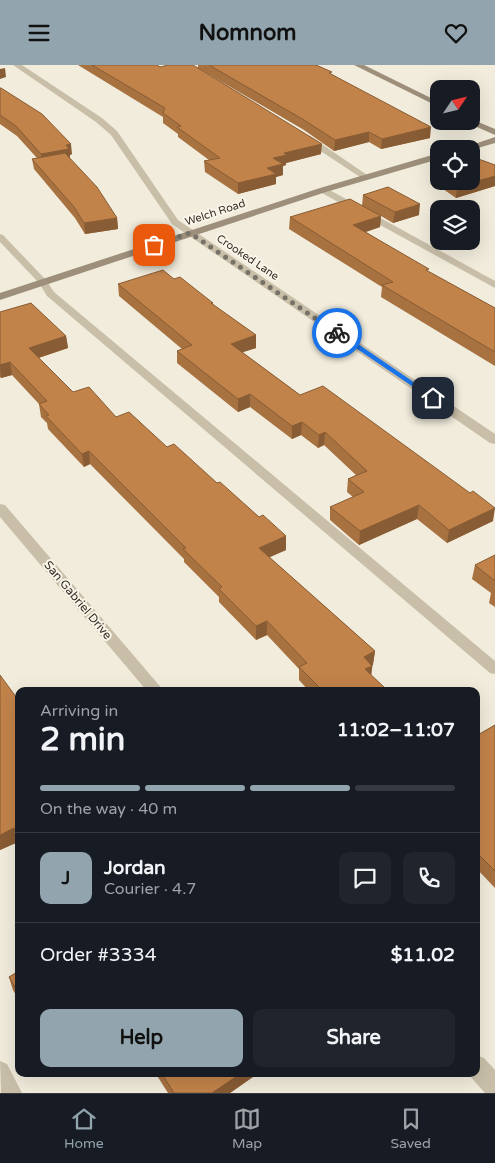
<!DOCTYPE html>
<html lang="en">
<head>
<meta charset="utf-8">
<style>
	:root { --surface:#171b24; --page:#20242c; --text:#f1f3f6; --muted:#9ea1a6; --line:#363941; --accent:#92a5ae }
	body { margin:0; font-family:"Varela Round",sans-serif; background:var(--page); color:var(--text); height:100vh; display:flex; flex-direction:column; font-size:19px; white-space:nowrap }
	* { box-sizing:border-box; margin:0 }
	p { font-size:16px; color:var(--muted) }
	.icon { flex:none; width:28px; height:28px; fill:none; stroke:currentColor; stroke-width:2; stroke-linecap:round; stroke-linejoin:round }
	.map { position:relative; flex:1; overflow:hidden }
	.details { position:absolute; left:15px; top:622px; width:465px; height:390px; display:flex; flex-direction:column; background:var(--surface); border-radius:10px; box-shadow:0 5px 20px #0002 }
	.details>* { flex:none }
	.needle { width:32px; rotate:55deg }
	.tools { position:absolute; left:430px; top:15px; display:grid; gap:10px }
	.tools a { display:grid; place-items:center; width:50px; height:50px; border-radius:10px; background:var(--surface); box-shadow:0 5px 20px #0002; font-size:25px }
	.pin { position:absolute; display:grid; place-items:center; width:42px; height:42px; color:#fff; margin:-21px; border-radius:10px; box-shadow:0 2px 8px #0006 }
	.courier { position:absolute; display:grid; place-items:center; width:50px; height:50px; margin:-25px; border:4px solid #1a73e8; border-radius:50%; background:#fff; color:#222; box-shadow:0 1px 6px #0007 }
	.headline em { font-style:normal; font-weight:700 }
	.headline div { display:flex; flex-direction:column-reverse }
	.headline { display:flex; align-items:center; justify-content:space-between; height:85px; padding:0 25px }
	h1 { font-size:32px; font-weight:700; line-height:38px }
	.bar { display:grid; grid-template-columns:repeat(4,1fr); gap:8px 5px; align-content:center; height:60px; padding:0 25px }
	.bar i { height:6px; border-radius:4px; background:var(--line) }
	.bar .active { background:var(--accent) }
	.bar p { grid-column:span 4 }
	.line { display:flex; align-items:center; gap:12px; padding:0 25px; border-top:1px solid var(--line) }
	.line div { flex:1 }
	.round { display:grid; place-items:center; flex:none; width:52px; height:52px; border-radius:10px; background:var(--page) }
	.cta { display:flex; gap:10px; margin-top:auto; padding:10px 25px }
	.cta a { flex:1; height:58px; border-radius:10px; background:var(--accent); color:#111; font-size:20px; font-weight:700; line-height:58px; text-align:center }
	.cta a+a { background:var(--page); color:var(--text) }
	header { display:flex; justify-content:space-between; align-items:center; height:65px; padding:0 25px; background:var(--accent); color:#111; font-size:22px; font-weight:700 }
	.menu { display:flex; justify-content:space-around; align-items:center; height:70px; border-top:1px solid var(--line); background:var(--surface); font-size:14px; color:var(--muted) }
	.menu a { display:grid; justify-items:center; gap:2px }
	.menu .active { color:var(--accent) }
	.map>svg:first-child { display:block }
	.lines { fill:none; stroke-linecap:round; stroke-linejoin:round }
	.lane { fill:#c9bfa9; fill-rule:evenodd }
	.street { fill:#c9bfa9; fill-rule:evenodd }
	.secondary { fill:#9d8f7a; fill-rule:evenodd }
	.wall { fill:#a77140 }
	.shaded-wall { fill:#885c34 }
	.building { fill:#c2834a; stroke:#885c34 }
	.route { fill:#1a73e8 }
	.done { stroke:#777267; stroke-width:5; stroke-dasharray:0 9 }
	.labels { text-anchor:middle; stroke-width:4; stroke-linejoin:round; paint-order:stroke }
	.far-street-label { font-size:11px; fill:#363028; stroke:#f9f5e8 }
	.street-label { font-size:12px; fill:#363028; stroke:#f9f5e8 }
</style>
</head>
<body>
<header><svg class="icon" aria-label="menu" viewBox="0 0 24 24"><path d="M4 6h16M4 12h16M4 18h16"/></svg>Nomnom<svg class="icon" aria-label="heart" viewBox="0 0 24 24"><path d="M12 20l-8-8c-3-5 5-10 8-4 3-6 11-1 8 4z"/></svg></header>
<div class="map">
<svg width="495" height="1028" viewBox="0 0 495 1028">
	<rect width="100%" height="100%" fill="#f1ecdc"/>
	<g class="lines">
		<g class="lane">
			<polygon points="304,71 310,71 370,112 363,114 304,75"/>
			<polygon points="320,123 326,123 495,216 495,223 320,127"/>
			<polygon points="0,169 3,170 46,215 54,227 495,596 495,609 490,608 47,231 39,218 0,177"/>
			<polygon points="0,996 7,999 22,1028 1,1028"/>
		</g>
		<g class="street">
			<polygon points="13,0 22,0 102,53 117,66 178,155 495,369 495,379 490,378 172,159 111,70 96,57"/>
			<polygon points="0,439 5,440 164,626 147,626 0,452"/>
			<polygon points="476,990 484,993 495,1005 495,1028 485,1028 468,1009 476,1009"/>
		</g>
		<g class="secondary">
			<polygon points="354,0 364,0 439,37 439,42"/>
			<polygon points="471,54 495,64 495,70 468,58 467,56 471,56"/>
			<polygon points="495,72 495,78 471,85 460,84"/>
			<polygon points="439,88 439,94 326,127 0,235 0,228 320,123"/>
		</g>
	</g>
	<g class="wall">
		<polygon points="78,0 157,0 321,89 286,98 286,100 283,101 283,110 276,112 276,119 238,129 205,107 204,96 209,95 178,72 178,69 163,58 163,52"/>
		<polygon points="198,0 316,0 331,9 430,73 381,84 369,77 334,86 304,65 198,3"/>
		<polygon points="0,23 72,89 70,90 70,94 117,153 118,164 85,169 75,153 34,104 32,94 37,93 17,71 0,59"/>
		<polygon points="495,100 495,121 456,133 430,115 432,104 439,102 439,116 471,116"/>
		<polygon points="363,130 419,150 393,158 381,151 380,162 366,167 429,207 495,243 495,301 381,232 382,222 289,164 290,152 362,141"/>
		<polygon points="174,214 213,238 213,240 256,270 256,283 242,287 300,330 493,456 447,478 417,454 359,480 330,455 330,442 353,432 347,427 348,414 356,410 324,380 318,383 301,370 292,374 250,342 238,347 177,298 177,286 182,284 119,231 118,219"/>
		<polygon points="0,247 66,271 68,283 39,293 73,327 167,382 217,418 259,452 286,471 286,485 269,492 375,586 371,610 388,626 309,626 299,615 299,604 267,570 256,575 219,537 219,532 184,497 184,494 90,399 84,402 48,364 47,358 41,352 39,339 12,310 1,313 0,312"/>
		<polygon points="495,490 495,542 489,538 491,528 472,514 475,500"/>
		<polygon points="19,636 19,778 18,777 0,785"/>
		<polygon points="495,660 495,823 476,803 476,671"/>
		<polygon points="19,906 19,935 13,925 9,912"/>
		<polygon points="156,1009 257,1009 230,1028 168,1028"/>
	</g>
	<g class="shaded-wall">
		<polygon points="5,3 6,12 0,14 0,4"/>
		<polygon points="431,62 430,73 381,84 382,74"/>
		<polygon points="369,67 369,77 334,86 335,75"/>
		<polygon points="71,79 72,89 70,90 70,94 42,99 41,89 66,80"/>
		<polygon points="322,79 321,89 286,98 286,100 283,101 283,110 276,112 276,119 238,129 238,118 267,103 273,93 284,88"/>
		<polygon points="495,111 495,121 456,133 457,122"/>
		<polygon points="420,139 419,150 393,158 395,147"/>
		<polygon points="381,151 380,162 353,171 353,160"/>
		<polygon points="117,153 118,164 85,169 84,158"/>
		<polygon points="256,270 256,283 231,291 231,279"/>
		<polygon points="66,271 68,283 31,295 29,283"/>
		<polygon points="10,297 12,310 1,313 0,300"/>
		<polygon points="250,329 250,342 238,347 238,334"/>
		<polygon points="302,357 301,370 292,374 292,361"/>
		<polygon points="325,367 324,380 318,383 319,370"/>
		<polygon points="89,386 90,399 84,402 82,389"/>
		<polygon points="419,440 417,454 359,480 360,466"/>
		<polygon points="495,443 493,456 447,478 449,465"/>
		<polygon points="286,471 286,485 259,497 259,483"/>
		<polygon points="267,556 267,570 256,575 256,561"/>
		<polygon points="375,586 373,600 362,605 364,592"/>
		<polygon points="372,601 371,614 365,604"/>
		<polygon points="14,763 18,777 0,785 0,770"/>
		<polygon points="240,1009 257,1009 230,1028 212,1028"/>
	</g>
	<g class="building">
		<polygon points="92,0 157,0 160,2 168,0 193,0 322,79 284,88 287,90 273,93 283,99 267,103 276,109 238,118 204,96 220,93 177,62 181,61 163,48 165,43"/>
		<polygon points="209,0 316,0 332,7 329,8 431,62 382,74 369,67 335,75 304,55"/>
		<polygon points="0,23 1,23 42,49 71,79 66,80 69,84 41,89 16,61 0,50"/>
		<polygon points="65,88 97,122 117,153 84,158 74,142 32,94"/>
		<polygon points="471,92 473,92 495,100 495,111 457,122 449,116 471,116"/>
		<polygon points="439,102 439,109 432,104"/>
		<polygon points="388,122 420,139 395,147 363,130"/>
		<polygon points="350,134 381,151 353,160 429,204 426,205 495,243 495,287 382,220 393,217 290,152"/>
		<polygon points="163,205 174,214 180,212 213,238 211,238 256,270 231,279 300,330 323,321 470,428 473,426 495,443 449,465 419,440 360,466 330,442 364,427 348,414 367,406 325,367 319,370 302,357 292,361 250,329 238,334 177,286 192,280 118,219"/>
		<polygon points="31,238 66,271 29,283 73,327 89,322 116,352 129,347 167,382 174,379 217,418 220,417 259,452 263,450 286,471 259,483 375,586 364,592 372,601 365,604 388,626 323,626 299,602 307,598 267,556 256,561 219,524 222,522 183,484 186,483 89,386 82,389 46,351 49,350 39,339 47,336 10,297 0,300 0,247"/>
		<polygon points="495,490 495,516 475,500"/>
		<polygon points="0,610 19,636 19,770 14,763 0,770"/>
		<polygon points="495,660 495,806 476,787 476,671"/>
		<polygon points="19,906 19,929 9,912"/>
		<polygon points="162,1009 240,1009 212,1028 174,1028"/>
	</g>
	<polygon class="route" points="335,266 339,266 437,333 431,334 335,269"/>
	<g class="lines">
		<polyline class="done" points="154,180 190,168 337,268"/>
	</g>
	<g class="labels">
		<g class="far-street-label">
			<text transform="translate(215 147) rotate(-18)" y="4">Welch Road</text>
			<text transform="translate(248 192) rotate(34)" y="4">Crooked Lane</text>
		</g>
		<g class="street-label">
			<text transform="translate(78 535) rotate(50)" y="4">San Gabriel Drive</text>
		</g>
	</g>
</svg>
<div class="tools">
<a><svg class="needle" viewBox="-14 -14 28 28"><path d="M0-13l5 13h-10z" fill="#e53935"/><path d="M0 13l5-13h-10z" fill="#9ea1a6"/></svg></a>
<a><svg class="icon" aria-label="locate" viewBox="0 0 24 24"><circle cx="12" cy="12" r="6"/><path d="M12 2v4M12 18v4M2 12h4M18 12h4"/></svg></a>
<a><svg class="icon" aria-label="layers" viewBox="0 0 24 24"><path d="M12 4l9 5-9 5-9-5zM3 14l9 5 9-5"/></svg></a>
</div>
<div class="pin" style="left:154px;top:180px;background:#ea580c"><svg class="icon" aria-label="bag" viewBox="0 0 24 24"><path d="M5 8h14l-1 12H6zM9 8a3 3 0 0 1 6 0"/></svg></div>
<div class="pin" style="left:433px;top:333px;background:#1f2937"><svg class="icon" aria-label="home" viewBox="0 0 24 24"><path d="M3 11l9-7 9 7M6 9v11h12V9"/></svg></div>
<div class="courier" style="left:337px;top:268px"><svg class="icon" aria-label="bike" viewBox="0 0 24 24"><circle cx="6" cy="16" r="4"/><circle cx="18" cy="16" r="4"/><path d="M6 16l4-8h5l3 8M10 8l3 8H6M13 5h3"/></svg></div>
<section class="details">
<div class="headline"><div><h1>2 min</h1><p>Arriving in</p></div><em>11:02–11:07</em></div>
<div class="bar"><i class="active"></i><i class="active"></i><i class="active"></i><i></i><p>On the way · 40 m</p></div>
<div class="line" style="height:90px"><b class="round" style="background:var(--accent);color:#111">J</b><div><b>Jordan</b><p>Courier · 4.7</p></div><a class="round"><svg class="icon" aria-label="chat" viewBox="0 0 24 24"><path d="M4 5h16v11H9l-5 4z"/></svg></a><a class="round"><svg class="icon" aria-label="phone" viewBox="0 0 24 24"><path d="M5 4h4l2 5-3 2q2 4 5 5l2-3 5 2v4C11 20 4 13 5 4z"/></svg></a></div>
<div class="line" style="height:65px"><div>Order #3334</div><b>$11.02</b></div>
<div class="cta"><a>Help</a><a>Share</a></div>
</section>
</div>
<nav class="menu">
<a class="active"><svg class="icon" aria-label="home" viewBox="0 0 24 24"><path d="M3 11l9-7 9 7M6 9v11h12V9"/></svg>Home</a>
<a><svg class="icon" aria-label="map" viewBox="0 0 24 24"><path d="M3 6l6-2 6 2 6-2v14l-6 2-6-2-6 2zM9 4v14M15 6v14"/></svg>Map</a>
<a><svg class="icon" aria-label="saved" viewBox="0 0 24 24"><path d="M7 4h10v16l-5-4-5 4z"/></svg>Saved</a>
</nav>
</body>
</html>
